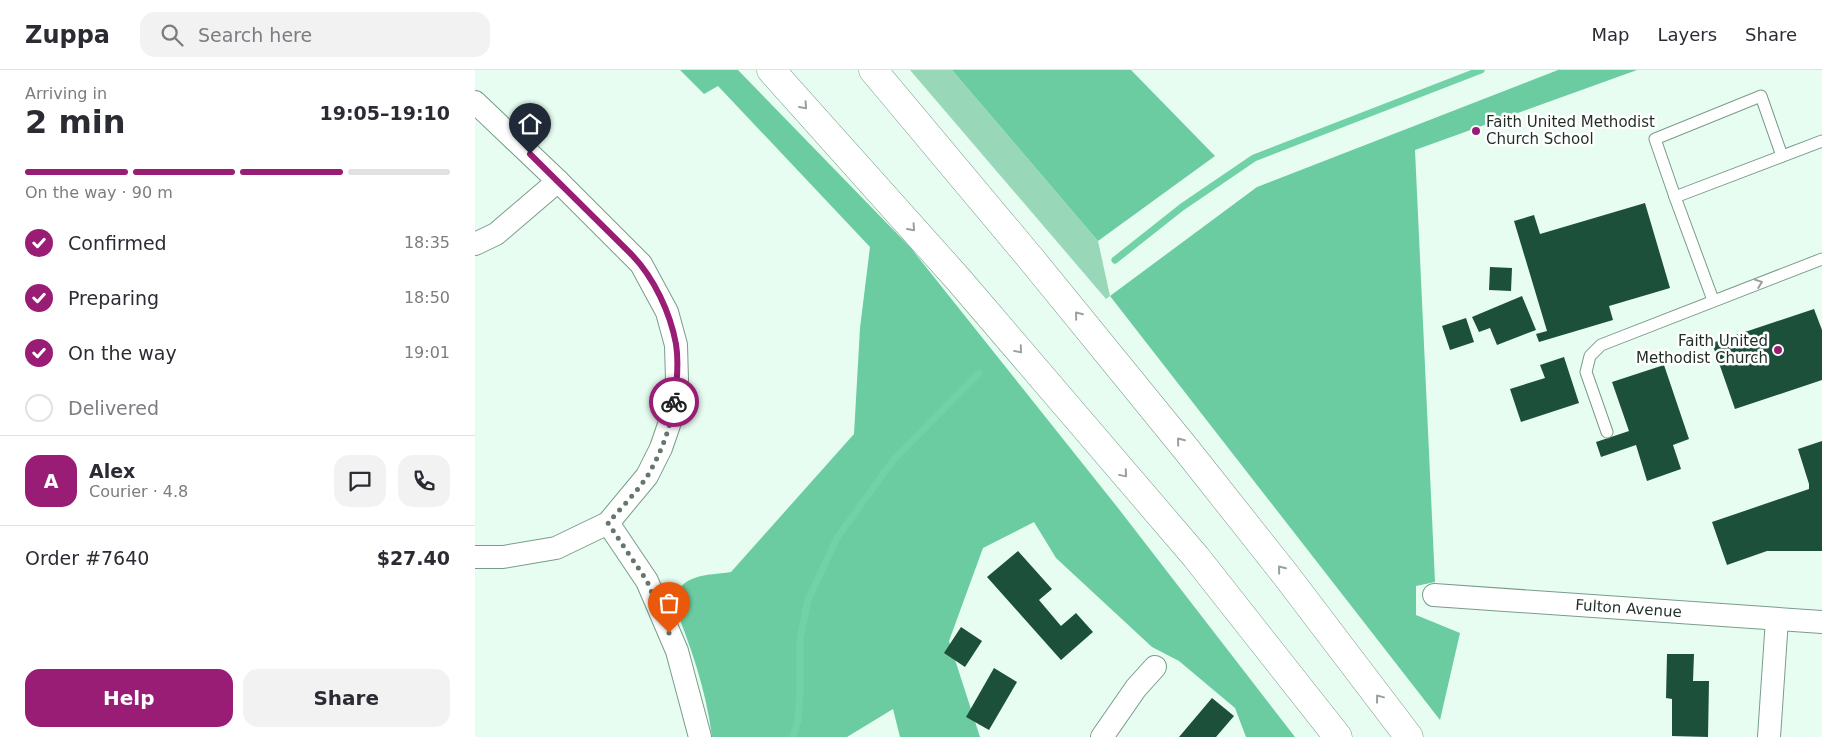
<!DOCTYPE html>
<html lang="en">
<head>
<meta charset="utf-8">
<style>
	:root { --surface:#fff; --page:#f2f2f3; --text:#2b2b33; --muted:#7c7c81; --line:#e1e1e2; --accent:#991d75 }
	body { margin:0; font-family:"DejaVu Sans",sans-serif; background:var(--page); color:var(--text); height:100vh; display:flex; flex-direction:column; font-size:19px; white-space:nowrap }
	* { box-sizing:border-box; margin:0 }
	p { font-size:16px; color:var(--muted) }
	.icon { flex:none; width:28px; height:28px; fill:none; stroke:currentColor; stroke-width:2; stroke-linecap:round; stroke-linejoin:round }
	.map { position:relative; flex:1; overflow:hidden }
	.sheet { display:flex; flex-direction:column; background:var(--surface); width:475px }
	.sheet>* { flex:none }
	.pin { position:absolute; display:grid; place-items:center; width:42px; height:42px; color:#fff; margin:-51px -21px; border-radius:50% 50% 50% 0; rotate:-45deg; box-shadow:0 0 5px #0007 }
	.pin .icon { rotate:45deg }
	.courier { position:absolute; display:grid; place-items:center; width:50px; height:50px; margin:-25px; border:4px solid #991d75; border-radius:50%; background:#fff; color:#222; box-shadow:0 1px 6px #0007 }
	.headline em { font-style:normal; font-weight:800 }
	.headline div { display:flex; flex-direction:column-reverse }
	.headline { display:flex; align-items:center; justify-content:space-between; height:85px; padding:0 25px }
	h1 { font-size:32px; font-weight:800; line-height:38px }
	.bar { display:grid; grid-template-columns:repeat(4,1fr); gap:8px 5px; align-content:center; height:60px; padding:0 25px }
	.bar i { height:6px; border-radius:4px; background:var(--line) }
	.bar .active { background:var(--accent) }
	.bar p { grid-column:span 4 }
	.line { display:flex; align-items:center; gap:12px; padding:0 25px; border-top:1px solid var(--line) }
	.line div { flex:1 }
	.round { display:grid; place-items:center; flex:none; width:52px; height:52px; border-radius:15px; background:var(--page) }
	ol { padding:0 25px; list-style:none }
	li { display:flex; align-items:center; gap:15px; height:55px }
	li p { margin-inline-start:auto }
	li .icon { padding:5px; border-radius:50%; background:var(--accent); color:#fff; stroke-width:4 }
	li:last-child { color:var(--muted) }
	li i { width:28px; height:28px; border:2px solid var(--line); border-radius:50% }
	.cta { display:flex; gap:10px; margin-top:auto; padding:10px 25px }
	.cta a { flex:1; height:58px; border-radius:15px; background:var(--accent); color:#fff; font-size:20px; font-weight:800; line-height:58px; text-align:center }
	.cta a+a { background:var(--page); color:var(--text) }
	header { display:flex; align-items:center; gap:30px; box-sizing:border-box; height:70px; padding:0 25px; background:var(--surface); border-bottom:1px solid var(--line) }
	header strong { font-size:24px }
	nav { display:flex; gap:28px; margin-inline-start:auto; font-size:18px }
	.search { width:350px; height:45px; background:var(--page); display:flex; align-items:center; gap:12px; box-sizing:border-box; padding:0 18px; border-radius:15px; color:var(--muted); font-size:19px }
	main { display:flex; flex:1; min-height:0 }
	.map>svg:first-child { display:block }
	.green { fill:#99d7b9 }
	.forest { fill:#6bcca1 }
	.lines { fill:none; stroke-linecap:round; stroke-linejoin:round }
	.stream { stroke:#71d2a7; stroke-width:7 }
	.building { fill:#1c503b }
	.service-casing { stroke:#799c8a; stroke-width:13 }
	.minor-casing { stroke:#799c8a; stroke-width:24 }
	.motorway-casing { stroke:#799c8a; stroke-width:29 }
	.service { stroke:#fff; stroke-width:11 }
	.minor { stroke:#fff; stroke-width:22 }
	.motorway { stroke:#fff; stroke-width:28 }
	.oneway { stroke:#9aa09d }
	.done { stroke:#65766d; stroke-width:5; stroke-dasharray:0 9 }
	.route { stroke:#991d75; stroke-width:6 }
	.poi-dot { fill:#991d75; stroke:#fff; stroke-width:2 }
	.labels { text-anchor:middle; stroke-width:5; stroke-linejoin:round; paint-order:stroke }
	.poi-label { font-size:15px; fill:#1f2d26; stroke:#fff; text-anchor:start }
	.street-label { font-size:15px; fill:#1f2d26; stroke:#fff }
</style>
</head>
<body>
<header>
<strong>Zuppa</strong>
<div class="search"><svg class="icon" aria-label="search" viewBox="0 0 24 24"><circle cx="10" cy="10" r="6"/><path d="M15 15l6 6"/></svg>Search here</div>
<nav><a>Map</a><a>Layers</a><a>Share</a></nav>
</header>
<main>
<section class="sheet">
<div class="headline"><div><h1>2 min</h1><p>Arriving in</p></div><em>19:05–19:10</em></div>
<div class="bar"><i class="active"></i><i class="active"></i><i class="active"></i><i></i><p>On the way · 90 m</p></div>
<ol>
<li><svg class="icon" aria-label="check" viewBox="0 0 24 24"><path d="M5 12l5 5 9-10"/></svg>Confirmed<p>18:35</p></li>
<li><svg class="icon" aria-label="check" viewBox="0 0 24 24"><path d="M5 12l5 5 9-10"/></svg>Preparing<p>18:50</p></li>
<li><svg class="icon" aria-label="check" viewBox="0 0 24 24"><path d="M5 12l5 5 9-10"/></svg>On the way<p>19:01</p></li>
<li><i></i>Delivered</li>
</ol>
<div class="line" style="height:90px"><b class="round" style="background:var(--accent);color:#fff">A</b><div><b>Alex</b><p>Courier · 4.8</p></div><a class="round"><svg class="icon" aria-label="chat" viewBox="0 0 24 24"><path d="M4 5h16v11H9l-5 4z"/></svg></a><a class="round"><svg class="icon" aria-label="phone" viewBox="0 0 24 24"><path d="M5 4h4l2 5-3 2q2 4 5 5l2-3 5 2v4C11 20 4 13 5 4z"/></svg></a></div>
<div class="line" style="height:65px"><div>Order #7640</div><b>$27.40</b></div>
<div class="cta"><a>Help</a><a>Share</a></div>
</section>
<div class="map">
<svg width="1347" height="667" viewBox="0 0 1347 667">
	<rect width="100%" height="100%" fill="#e7fdf1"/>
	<polygon class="green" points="435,0 477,0 623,171 635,226 631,229"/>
	<g class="forest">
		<path d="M205 0H263L435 177 643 438 820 667H771L760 638 704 591 677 577 581 488 559 452 508 478 474 571 505 667H425L418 639 372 667H237C231 619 215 574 197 530 210 503 229 506 256 502L379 364 385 258 395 177 243 16 229 24Z"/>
		<polygon points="477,0 656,0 740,86 623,171"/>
		<polygon points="1083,0 1162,0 940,80 960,512 941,516 941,545 985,563 965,650 635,226 782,117"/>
	</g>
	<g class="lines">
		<g class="stream">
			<polyline points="640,190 707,137 779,88 1006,0"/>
			<polyline points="318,667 323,650 325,620 325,569 333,530 362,468 419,389 504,303"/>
		</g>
	</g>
	<g class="building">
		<polygon points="1170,133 1195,218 1134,236 1138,250 1064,272 1061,264 1072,261 1039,151 1059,145 1065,164"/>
		<polygon points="1015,197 1037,198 1036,221 1014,220"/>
		<polygon points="1047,226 1061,260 1022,275 1015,258 1004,262 997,247"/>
		<polygon points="1339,239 1347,260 1347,310 1260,339 1237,273"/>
		<polygon points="991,248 999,272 975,280 967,256"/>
		<polygon points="1089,287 1104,333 1046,352 1035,319 1070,308 1065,295"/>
		<polygon points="1189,295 1214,369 1198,375 1206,399 1172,411 1161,375 1126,387 1121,372 1154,361 1137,312"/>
		<polygon points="1347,371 1347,481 1292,481 1252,495 1237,452 1334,419 1334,414 1323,379"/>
		<polygon points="543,481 577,519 564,530 586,556 601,543 618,562 586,590 512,507"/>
		<polygon points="486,557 507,571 490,597 469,583"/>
		<polygon points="1192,584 1219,584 1218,611 1234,611 1233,667 1197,666 1197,629 1191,628"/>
		<polygon points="519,598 542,612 514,660 491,647"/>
		<polygon points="737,628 759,646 741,667 704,667"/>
	</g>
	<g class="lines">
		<defs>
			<g id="service">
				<polyline points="1200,127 1180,69 1286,26 1307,86"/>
				<polyline points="1238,230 1200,127 1347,71"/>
				<polyline points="1132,362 1111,302 1115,286 1126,275 1347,189"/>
			</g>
			<g id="minor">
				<polyline points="0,32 83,111 166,194 192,242 201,275 202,310 197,346 186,378 172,406 133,453 81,478 28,487 0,487"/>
				<polyline points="0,174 21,164 83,111"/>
				<polyline points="133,453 172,511 202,581 225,667"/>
				<path id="s1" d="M959 525 1347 552"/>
				<polyline points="627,667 661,618 680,597"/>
				<polyline points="1294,667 1302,549"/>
			</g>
			<g id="motorway">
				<polyline points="296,0 483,209 721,487 863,667"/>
				<polyline points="398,0 557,190 711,379 810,504 934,667"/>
			</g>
		</defs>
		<use href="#service" class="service-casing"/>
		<use href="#minor" class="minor-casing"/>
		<use href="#motorway" class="motorway-casing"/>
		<use href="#service" class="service"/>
		<use href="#minor" class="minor"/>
		<use href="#motorway" class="motorway"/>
	</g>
	<defs><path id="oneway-chevron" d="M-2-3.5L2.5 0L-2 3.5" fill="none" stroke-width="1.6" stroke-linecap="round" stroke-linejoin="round" transform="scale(1.25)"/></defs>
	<g class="oneway">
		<use href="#oneway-chevron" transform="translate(329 36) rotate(48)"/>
		<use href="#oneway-chevron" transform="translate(437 158) rotate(48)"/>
		<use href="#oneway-chevron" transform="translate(1284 213) rotate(-21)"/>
		<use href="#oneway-chevron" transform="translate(603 245) rotate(-129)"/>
		<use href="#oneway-chevron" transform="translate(544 280) rotate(50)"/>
		<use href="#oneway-chevron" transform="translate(705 371) rotate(-129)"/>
		<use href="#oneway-chevron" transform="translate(649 404) rotate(50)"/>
		<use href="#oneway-chevron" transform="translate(806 499) rotate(-129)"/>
		<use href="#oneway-chevron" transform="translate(904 628) rotate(-127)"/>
	</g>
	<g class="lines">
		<path class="done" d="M194 563 172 511 133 453C146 438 162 422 173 405 186 383 196 357 199 332"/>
		<path class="route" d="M55 84 157 185C179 208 195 242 201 274 204 293 202 313 199 332"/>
	</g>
	<g class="poi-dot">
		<circle cx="1001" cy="61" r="5"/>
		<circle cx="1303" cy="280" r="5"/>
	</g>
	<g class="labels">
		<g class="poi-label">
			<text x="1011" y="57">Faith United Methodist<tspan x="1011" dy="17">Church School</tspan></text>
			<text x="1293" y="276" text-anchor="end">Faith United<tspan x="1293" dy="17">Methodist Church</tspan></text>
		</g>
		<g class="street-label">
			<text dy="5" stroke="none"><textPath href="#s1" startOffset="195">Fulton Avenue</textPath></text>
		</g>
	</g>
</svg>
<div class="pin" style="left:194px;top:563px;background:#ea580c"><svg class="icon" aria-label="bag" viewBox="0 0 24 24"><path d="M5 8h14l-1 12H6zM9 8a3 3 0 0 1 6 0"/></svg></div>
<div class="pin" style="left:55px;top:84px;background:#1f2937"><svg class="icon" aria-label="home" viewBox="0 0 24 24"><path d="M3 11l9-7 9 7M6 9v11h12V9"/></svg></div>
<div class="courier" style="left:199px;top:332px"><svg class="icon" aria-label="bike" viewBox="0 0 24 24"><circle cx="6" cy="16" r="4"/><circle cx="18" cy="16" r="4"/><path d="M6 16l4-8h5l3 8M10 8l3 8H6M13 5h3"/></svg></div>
</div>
</main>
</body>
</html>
